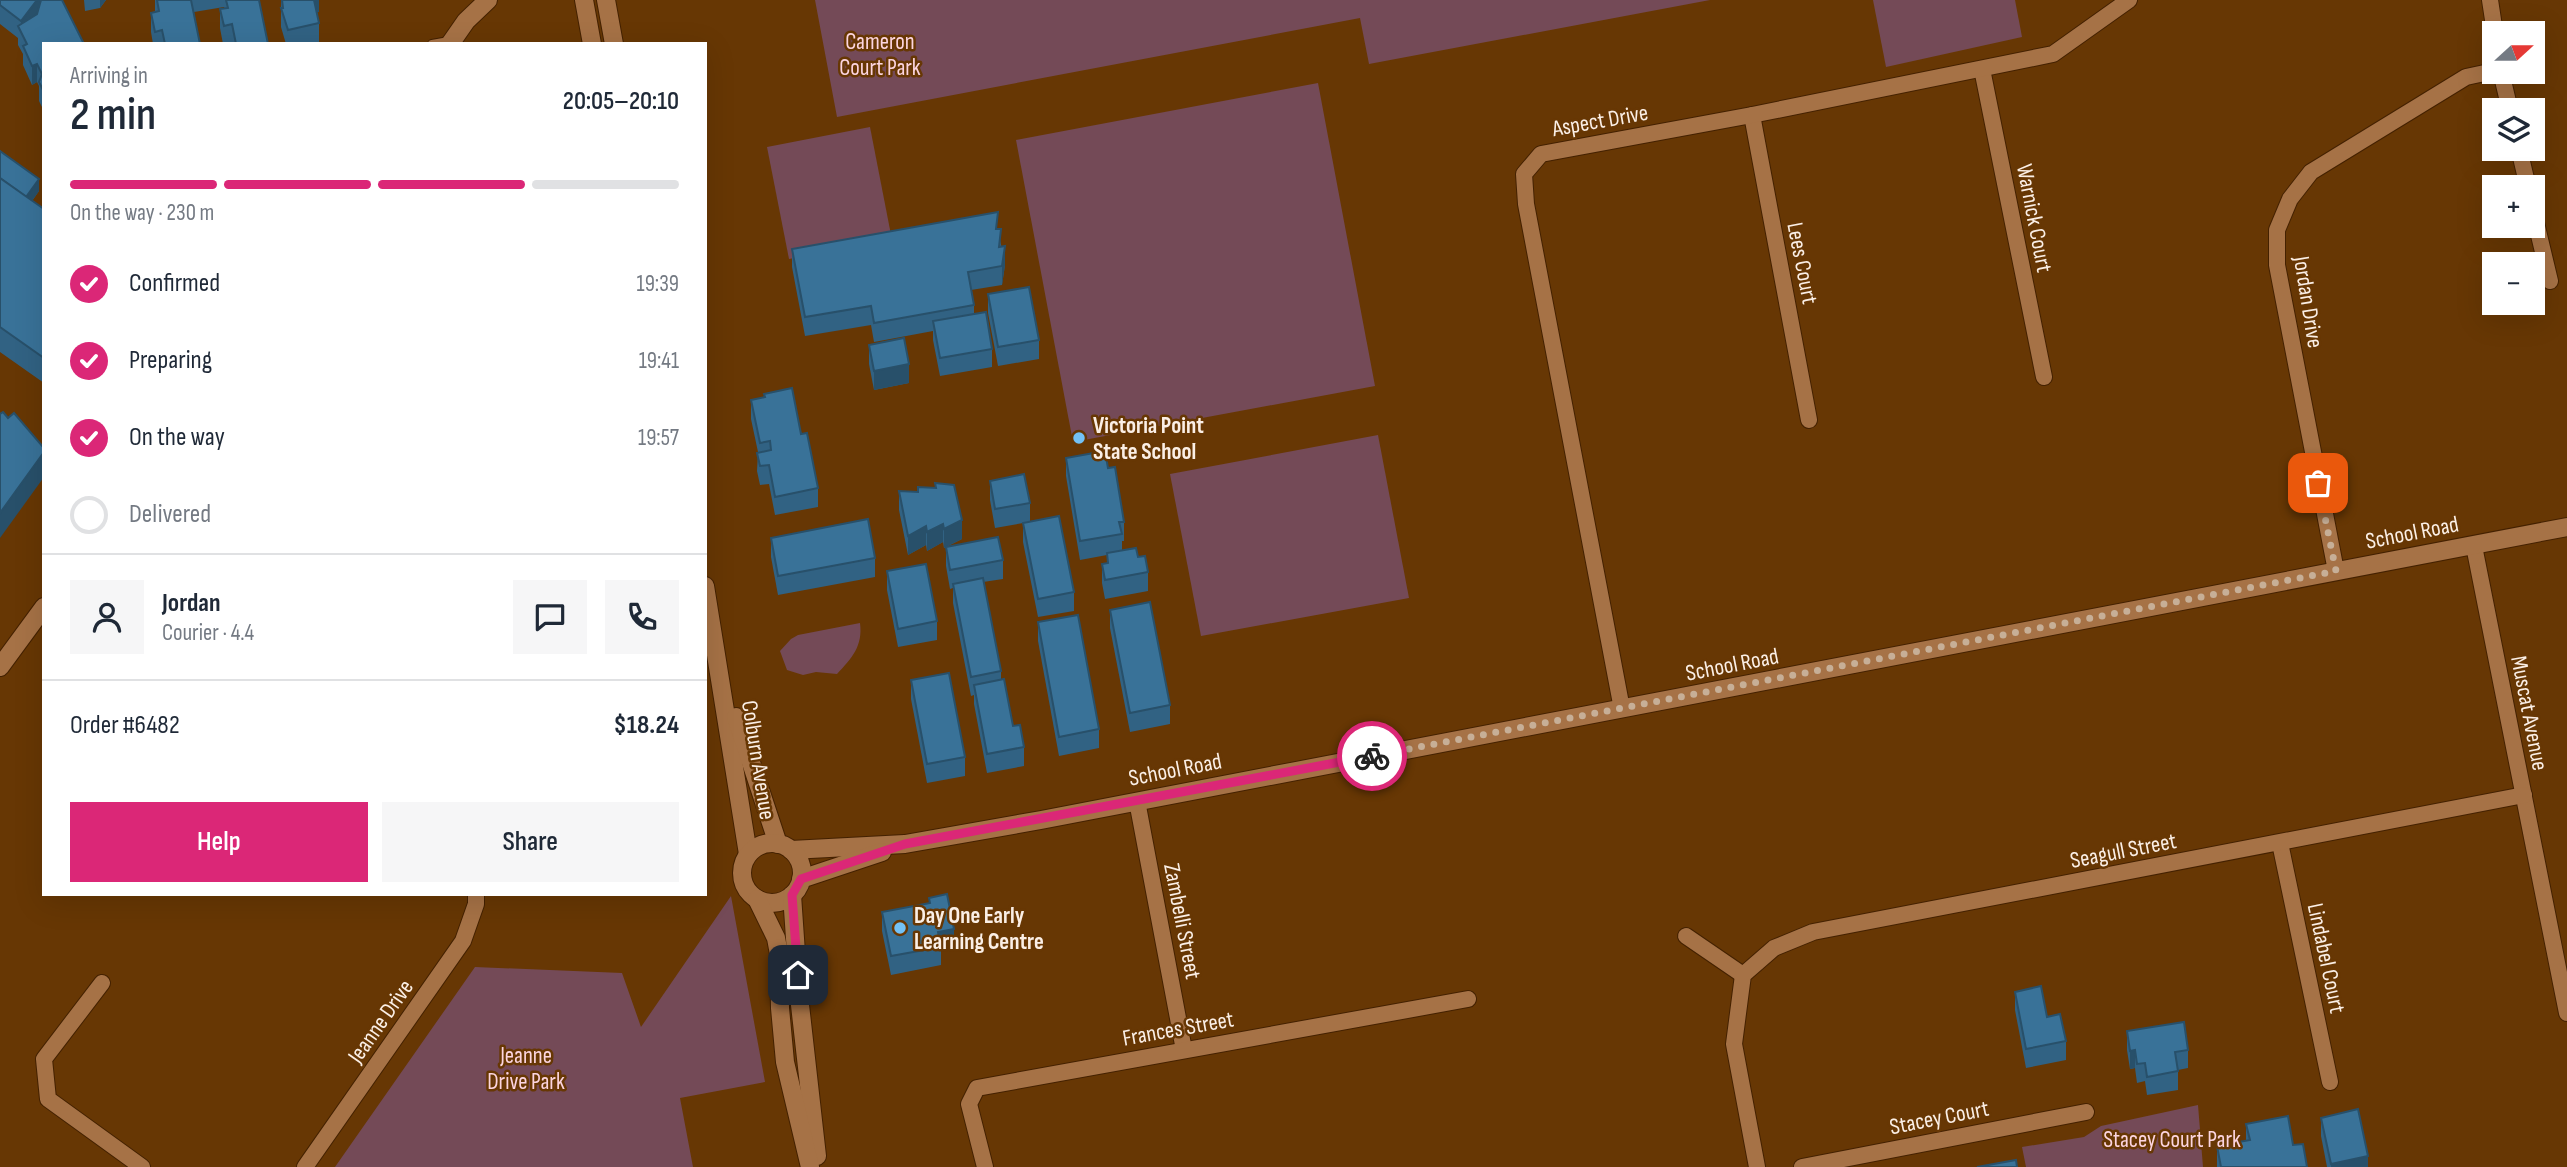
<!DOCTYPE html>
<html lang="en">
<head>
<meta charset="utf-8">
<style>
	:root { --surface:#fff; --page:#f6f6f7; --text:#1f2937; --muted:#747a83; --line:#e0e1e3; --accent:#db2777 }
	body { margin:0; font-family:"Sofia Sans Condensed",sans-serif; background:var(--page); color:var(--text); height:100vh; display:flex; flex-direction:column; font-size:26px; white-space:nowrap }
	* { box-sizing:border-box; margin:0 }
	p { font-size:23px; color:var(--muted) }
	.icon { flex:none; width:38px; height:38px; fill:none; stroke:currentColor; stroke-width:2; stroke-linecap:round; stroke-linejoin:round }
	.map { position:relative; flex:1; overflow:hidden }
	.side { position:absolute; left:42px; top:42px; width:665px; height:854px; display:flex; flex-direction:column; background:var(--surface); border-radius:0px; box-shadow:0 7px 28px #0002 }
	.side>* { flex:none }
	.needle { width:46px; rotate:69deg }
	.controls { position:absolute; left:2482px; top:21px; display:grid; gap:14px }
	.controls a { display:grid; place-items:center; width:63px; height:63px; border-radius:0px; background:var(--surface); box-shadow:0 7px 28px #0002; font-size:35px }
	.pin { position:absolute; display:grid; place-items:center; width:60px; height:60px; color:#fff; margin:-30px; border-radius:14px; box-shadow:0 4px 10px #0006 }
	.courier { position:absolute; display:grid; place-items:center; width:70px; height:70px; margin:-35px; border:5px solid #db2777; border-radius:50%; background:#fff; color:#222; box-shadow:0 2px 9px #0007 }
	.overview em { font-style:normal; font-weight:600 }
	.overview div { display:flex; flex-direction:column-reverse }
	.overview { display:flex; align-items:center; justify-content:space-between; height:119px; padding:0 28px }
	h1 { font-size:46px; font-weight:600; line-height:52px }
	.bar { display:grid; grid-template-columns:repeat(4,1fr); gap:10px 7px; align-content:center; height:84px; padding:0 28px }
	.bar i { height:9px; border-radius:5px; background:var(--line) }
	.bar .current { background:var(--accent) }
	.bar p { grid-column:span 4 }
	.line { display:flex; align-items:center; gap:18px; padding:0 28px; border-top:2px solid var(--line) }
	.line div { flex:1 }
	.round { display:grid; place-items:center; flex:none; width:74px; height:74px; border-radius:0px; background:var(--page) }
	ol { padding:0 28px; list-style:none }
	li { display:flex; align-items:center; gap:21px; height:77px }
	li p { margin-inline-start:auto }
	li .icon { padding:7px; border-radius:50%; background:var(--accent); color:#fff; stroke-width:4 }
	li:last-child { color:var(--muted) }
	li i { width:38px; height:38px; border:4px solid var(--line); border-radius:50% }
	.button { display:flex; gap:14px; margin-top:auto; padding:14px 28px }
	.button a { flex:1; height:80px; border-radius:0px; background:var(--accent); color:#fff; font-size:28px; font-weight:600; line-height:80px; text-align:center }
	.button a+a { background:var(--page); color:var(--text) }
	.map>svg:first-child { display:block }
	.green { fill:#744a57 }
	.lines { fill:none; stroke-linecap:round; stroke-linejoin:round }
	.service-casing { stroke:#442100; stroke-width:10 }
	.minor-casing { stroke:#442100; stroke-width:18 }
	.tertiary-casing { stroke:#442100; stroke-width:20 }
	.secondary-casing { stroke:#442100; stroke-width:20 }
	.service { stroke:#a67246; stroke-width:8 }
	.minor { stroke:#a67246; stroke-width:16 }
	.tertiary { stroke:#a67246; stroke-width:18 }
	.secondary { stroke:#a67246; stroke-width:18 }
	.wall { fill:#316283 }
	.shaded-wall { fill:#28506a }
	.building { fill:#397298; stroke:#28506a; stroke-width:2 }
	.done { stroke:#c7af97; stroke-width:7; stroke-dasharray:0 12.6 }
	.route { stroke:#db2777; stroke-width:9 }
	.poi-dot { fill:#73c1f5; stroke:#673704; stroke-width:2.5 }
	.labels { text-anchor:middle; stroke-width:5; stroke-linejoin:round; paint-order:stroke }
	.park-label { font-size:23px; fill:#fcd5e0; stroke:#673704 }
	.street-label { font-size:23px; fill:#fbefe6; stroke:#673704 }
	.poi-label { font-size:23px; font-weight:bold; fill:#fbefe6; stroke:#673704; text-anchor:start }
</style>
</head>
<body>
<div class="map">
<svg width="2567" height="1167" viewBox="0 0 2567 1167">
	<rect width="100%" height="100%" fill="#673704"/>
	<g class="green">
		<polygon points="815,0 1710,0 1369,64 1360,18 837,117"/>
		<polygon points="1873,0 2015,0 2022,37 1886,67"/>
		<polygon points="1318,83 1375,386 1073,442 1016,140"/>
		<polygon points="870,127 892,240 789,259 767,147"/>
		<polygon points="1378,435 1409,598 1201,636 1170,474"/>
		<path d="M860 623C863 646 852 658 837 674L816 672 803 675 787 670 780 651 791 639 798 635Z"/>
		<polygon points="731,896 765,1082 680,1098 693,1167 335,1167 475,967 622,973 641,1027"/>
		<polygon points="2198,1105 2203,1167 2026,1167 2022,1147 2084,1137 2101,1126"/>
	</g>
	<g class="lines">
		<defs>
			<polyline id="service" points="432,44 449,41"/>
			<g id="minor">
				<polyline points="2490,0 2495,33"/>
				<polyline points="1982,69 2044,377"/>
				<polyline points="2501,72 2510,110"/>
				<polyline points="1752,115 1809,420"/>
				<polyline points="2519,149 2528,187"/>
				<polyline points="2532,206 2550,281"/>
				<polyline points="2474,546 2567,1013"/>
				<polyline points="2336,571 2277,265 2277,230 2290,199 2311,172 2466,77 2494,71"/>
				<polyline points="1622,709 1526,204 1524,174 1541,154 1752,115 2053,54 2129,0"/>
				<polyline points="1137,801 1184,1050"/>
				<polyline points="2280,843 2330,1082"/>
				<polyline points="1686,936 1743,975"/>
				<polyline points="102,983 44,1059 48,1099 142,1167"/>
				<polyline points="305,1167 463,941 476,904 476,894"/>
				<polyline points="985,1167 969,1104 977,1088 1468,999"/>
				<polyline points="1757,1167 1734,1044 1743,975 1774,948 1813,932 2524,795"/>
				<polyline points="1802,1167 2086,1112"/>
			</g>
			<g id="tertiary">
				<polyline points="450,44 466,21 488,0"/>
				<polyline points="0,667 44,607"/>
				<polyline points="791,850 905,844 1041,820 2567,527"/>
				<polyline points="801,879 882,852"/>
			</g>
			<g id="secondary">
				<polyline points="584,0 592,44"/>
				<polyline points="606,0 614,44"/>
				<polyline points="705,586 748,854"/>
				<polyline points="736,717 778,844"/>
				<circle cx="772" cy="873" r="30"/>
				<polyline points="792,895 799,996 817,1156"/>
				<polyline points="757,899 776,938 779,954 780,1008 785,1062 810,1167"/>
			</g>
		</defs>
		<use href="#service" class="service-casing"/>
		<use href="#minor" class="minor-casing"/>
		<use href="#tertiary" class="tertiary-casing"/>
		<use href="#secondary" class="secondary-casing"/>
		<use href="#service" class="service"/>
		<use href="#minor" class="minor"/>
		<use href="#tertiary" class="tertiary"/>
		<use href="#secondary" class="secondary"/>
	</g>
	<g class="wall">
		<polygon points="0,0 44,44 44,111 39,101 39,86 37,82 32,85 23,65 23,54 18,45 18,38 0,24"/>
		<polygon points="84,0 106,0 100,8 85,11"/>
		<polygon points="155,0 259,0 268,44 223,44 220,28 220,9 225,9 224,7 194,12 200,44 153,44 151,32 151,13 155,12"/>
		<polygon points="281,0 319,0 319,12 317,12 319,23 319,42 311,44 286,44 281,27"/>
		<polygon points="0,150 39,191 32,201 44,209 44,383 0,352"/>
		<polygon points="998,229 1005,265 1002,285 971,290 974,305 974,314 992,349 992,367 940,376 933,340 933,331 874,342 871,325 805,336 792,267 792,249"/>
		<polygon points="988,294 1039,340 1039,359 998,366 988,313"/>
		<polygon points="869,345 909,383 874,390 869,364"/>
		<polygon points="764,394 801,434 818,488 818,507 775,515 769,484 760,485 757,471 758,452 751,419 751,400 764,397"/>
		<polygon points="1066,458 1108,468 1124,522 1124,541 1122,541 1122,550 1138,557 1148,572 1148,591 1105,599 1102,583 1102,564 1107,563 1107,555 1080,560 1066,476"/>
		<polygon points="990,481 1030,503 1030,521 1074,592 1074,611 1038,617 1023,542 1023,523 995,528 990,500"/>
		<polygon points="935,483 962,539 944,548 943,542 927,551 926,545 908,555 899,510 899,491 918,492 918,487 935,488"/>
		<polygon points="771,538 875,558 875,577 778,595 771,557"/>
		<polygon points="946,547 1003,560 1003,579 983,582 1001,671 1001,680 1013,726 1024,747 1024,766 987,773 974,704 974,695 971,696 953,603 953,588 950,589 946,566"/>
		<polygon points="887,571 937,621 937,640 898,647 887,590"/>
		<polygon points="1110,610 1170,705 1170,724 1130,732 1110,628"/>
		<polygon points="1038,622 1099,729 1099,748 1059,756 1038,641"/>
		<polygon points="911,680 965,757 965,776 927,783 911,699"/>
		<polygon points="929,898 954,947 941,950 941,965 891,975 882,931 882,912 929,903"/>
		<polygon points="2015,992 2047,1017 2066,1041 2066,1060 2026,1068 2015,1010"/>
		<polygon points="2127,1031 2188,1050 2188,1068 2178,1070 2178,1090 2147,1095 2145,1081 2137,1083 2135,1068 2130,1069 2127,1050"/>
		<polygon points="2321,1118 2368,1167 2327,1167 2321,1136"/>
		<polygon points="2246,1124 2293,1145 2307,1167 2217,1167 2217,1146 2246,1141"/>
	</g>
	<g class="shaded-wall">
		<polygon points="37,0 51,0 21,31 21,21"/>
		<polygon points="100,0 106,0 100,8"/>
		<polygon points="313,0 319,0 319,12 313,13"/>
		<polygon points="37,64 37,82 32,85 32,66"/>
		<polygon points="39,179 39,191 20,218 20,205"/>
		<polygon points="1005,246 1005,265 1002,285 1002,266"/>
		<polygon points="909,364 909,383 874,390 874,371"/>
		<polygon points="44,452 44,477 0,538 0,513"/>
		<polygon points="962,520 962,539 944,548 944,529"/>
		<polygon points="943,524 943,542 927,551 927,532"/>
		<polygon points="926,526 926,545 908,555 908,536"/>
		<polygon points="954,929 954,947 941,950 938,932"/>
		<polygon points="2135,1050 2135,1068 2130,1069 2130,1051"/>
		<polygon points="2368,1156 2368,1167 2331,1167 2331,1164"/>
	</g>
	<g class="building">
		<polygon points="0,0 37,0 21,21 0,5"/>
		<polygon points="41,0 62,0 84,44 44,44 44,92 39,82 42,74 37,64 32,66 23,46 27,44 18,26 37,14"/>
		<polygon points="157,0 191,0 200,44 165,44 162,30 155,32 151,13 159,11"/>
		<polygon points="226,0 259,0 268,44 236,44 232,24 224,26 220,9 228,8"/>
		<polygon points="282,0 314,0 319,23 288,30 281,8 283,8"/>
		<polygon points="0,151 39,179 26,197 0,178"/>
		<polygon points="0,178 44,209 44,358 0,327"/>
		<polygon points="998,212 996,229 1001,229 999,247 1005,246 1002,266 968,272 974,305 874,323 871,306 805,317 792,249"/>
		<polygon points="1029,287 1039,340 998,347 988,294"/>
		<polygon points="986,312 992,349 940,358 933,321"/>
		<polygon points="904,338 909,364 874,371 869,345"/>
		<polygon points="792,388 801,434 807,433 818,488 775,497 769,465 760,466 757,453 771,450 770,441 760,443 751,400 765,397 764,394"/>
		<polygon points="3,412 8,418 14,413 44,448 44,452 0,513 0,414"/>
		<polygon points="1105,451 1108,468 1115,467 1124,522 1119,522 1122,534 1080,541 1066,458"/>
		<polygon points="1024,474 1030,503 995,509 990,481"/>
		<polygon points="935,483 954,485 962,520 944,529 943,524 927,532 926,526 908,536 899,491 918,492 918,487 936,488"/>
		<polygon points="1059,516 1074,592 1038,599 1023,523"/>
		<polygon points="868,519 875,558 778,576 771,538"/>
		<polygon points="998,537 1003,560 950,570 946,547"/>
		<polygon points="1136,548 1138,557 1145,556 1148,572 1105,580 1102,564 1108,563 1107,553"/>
		<polygon points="926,564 937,621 898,629 887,571"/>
		<polygon points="983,578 1001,671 971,677 953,584"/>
		<polygon points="1150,602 1170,705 1130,713 1110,610"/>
		<polygon points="1078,615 1099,729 1059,737 1038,622"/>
		<polygon points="949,673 965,757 927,764 911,680"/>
		<polygon points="1004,679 1013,726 1020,725 1024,747 987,754 974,685"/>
		<polygon points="947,894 954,929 938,932 941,947 891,956 882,912 930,903 929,898"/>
		<polygon points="2041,986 2047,1017 2060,1014 2066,1041 2026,1049 2015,992"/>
		<polygon points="2184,1022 2188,1050 2175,1052 2178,1071 2147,1077 2145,1063 2137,1064 2135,1050 2130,1051 2127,1031"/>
		<polygon points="2358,1109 2368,1156 2331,1164 2321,1118"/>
		<polygon points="2288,1116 2293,1145 2303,1144 2307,1167 2221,1167 2217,1146 2250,1140 2246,1124"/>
		<polygon points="2016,1160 2017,1167 1977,1167"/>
	</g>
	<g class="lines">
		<polyline class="done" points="1372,756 2336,571 2318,483"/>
		<polyline class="route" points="798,975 792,895 801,879 905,844 1372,756"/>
	</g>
	<g class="poi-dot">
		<circle cx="1079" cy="438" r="7"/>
		<circle cx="900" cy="928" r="7"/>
	</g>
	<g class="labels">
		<g class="park-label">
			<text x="880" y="49">Cameron<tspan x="880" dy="26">Court Park</tspan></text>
			<text x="526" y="1063">Jeanne<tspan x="526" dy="26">Drive Park</tspan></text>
			<text x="2172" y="1147">Stacey Court Park</text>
		</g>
		<g class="street-label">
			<text transform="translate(1600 120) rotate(-10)" y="8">Aspect Drive</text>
			<text transform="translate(2035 218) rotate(79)" y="8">Warnick Court</text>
			<text transform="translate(1803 263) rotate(79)" y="8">Lees Court</text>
			<text transform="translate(2309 302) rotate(81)" y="8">Jordan Drive</text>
			<text transform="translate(2412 532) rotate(-11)" y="8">School Road</text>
			<text transform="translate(1732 664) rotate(-11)" y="8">School Road</text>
			<text transform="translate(2530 713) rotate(79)" y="8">Muscat Avenue</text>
			<text transform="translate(759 760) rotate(81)" y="8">Colburn Avenue</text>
			<text transform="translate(1175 769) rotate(-11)" y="8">School Road</text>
			<text transform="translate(2123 850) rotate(-11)" y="8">Seagull Street</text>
			<text transform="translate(1183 921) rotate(79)" y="8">Zambelli Street</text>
			<text transform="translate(2327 958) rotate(78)" y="8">Lindabel Court</text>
			<text transform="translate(380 1021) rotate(-55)" y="8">Jeanne Drive</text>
			<text transform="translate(1178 1028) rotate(-10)" y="8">Frances Street</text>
			<text transform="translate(1939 1117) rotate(-11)" y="8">Stacey Court</text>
		</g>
		<g class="poi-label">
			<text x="1093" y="433">Victoria Point<tspan x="1093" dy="26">State School</tspan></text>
			<text x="914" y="923">Day One Early<tspan x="914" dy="26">Learning Centre</tspan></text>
		</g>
	</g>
</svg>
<div class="controls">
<a><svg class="needle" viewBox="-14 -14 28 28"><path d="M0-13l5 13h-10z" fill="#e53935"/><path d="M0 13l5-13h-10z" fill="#747a83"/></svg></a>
<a><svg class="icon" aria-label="layers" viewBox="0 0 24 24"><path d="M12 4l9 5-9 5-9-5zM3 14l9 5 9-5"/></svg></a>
<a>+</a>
<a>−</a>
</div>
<div class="pin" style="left:2318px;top:483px;background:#ea580c"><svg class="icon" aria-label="bag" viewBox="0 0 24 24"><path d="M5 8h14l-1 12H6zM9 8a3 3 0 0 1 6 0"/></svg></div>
<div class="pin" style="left:798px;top:975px;background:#1f2937"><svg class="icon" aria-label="home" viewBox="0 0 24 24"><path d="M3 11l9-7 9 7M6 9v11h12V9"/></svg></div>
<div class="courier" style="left:1372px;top:756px"><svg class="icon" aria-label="bike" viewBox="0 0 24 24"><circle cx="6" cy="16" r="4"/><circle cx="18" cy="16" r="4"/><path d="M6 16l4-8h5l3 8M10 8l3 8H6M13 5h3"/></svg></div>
<section class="side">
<div class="overview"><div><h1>2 min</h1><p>Arriving in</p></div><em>20:05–20:10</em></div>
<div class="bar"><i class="current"></i><i class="current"></i><i class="current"></i><i></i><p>On the way · 230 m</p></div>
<ol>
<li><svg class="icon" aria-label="check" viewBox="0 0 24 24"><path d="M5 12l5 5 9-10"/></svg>Confirmed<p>19:39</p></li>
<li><svg class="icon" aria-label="check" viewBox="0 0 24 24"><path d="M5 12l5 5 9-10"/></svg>Preparing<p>19:41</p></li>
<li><svg class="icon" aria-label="check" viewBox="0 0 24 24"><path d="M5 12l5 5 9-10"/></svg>On the way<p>19:57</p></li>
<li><i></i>Delivered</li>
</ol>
<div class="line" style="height:126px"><a class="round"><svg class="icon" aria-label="person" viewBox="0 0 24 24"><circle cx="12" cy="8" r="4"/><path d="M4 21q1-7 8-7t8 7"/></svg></a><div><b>Jordan</b><p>Courier · 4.4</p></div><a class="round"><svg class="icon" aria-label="chat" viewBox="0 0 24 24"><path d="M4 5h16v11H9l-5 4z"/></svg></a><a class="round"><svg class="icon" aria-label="phone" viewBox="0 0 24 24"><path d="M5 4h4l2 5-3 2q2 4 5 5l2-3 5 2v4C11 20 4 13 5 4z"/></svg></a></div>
<div class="line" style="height:91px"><div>Order #6482</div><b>$18.24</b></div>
<div class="button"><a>Help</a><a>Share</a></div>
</section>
</div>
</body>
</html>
